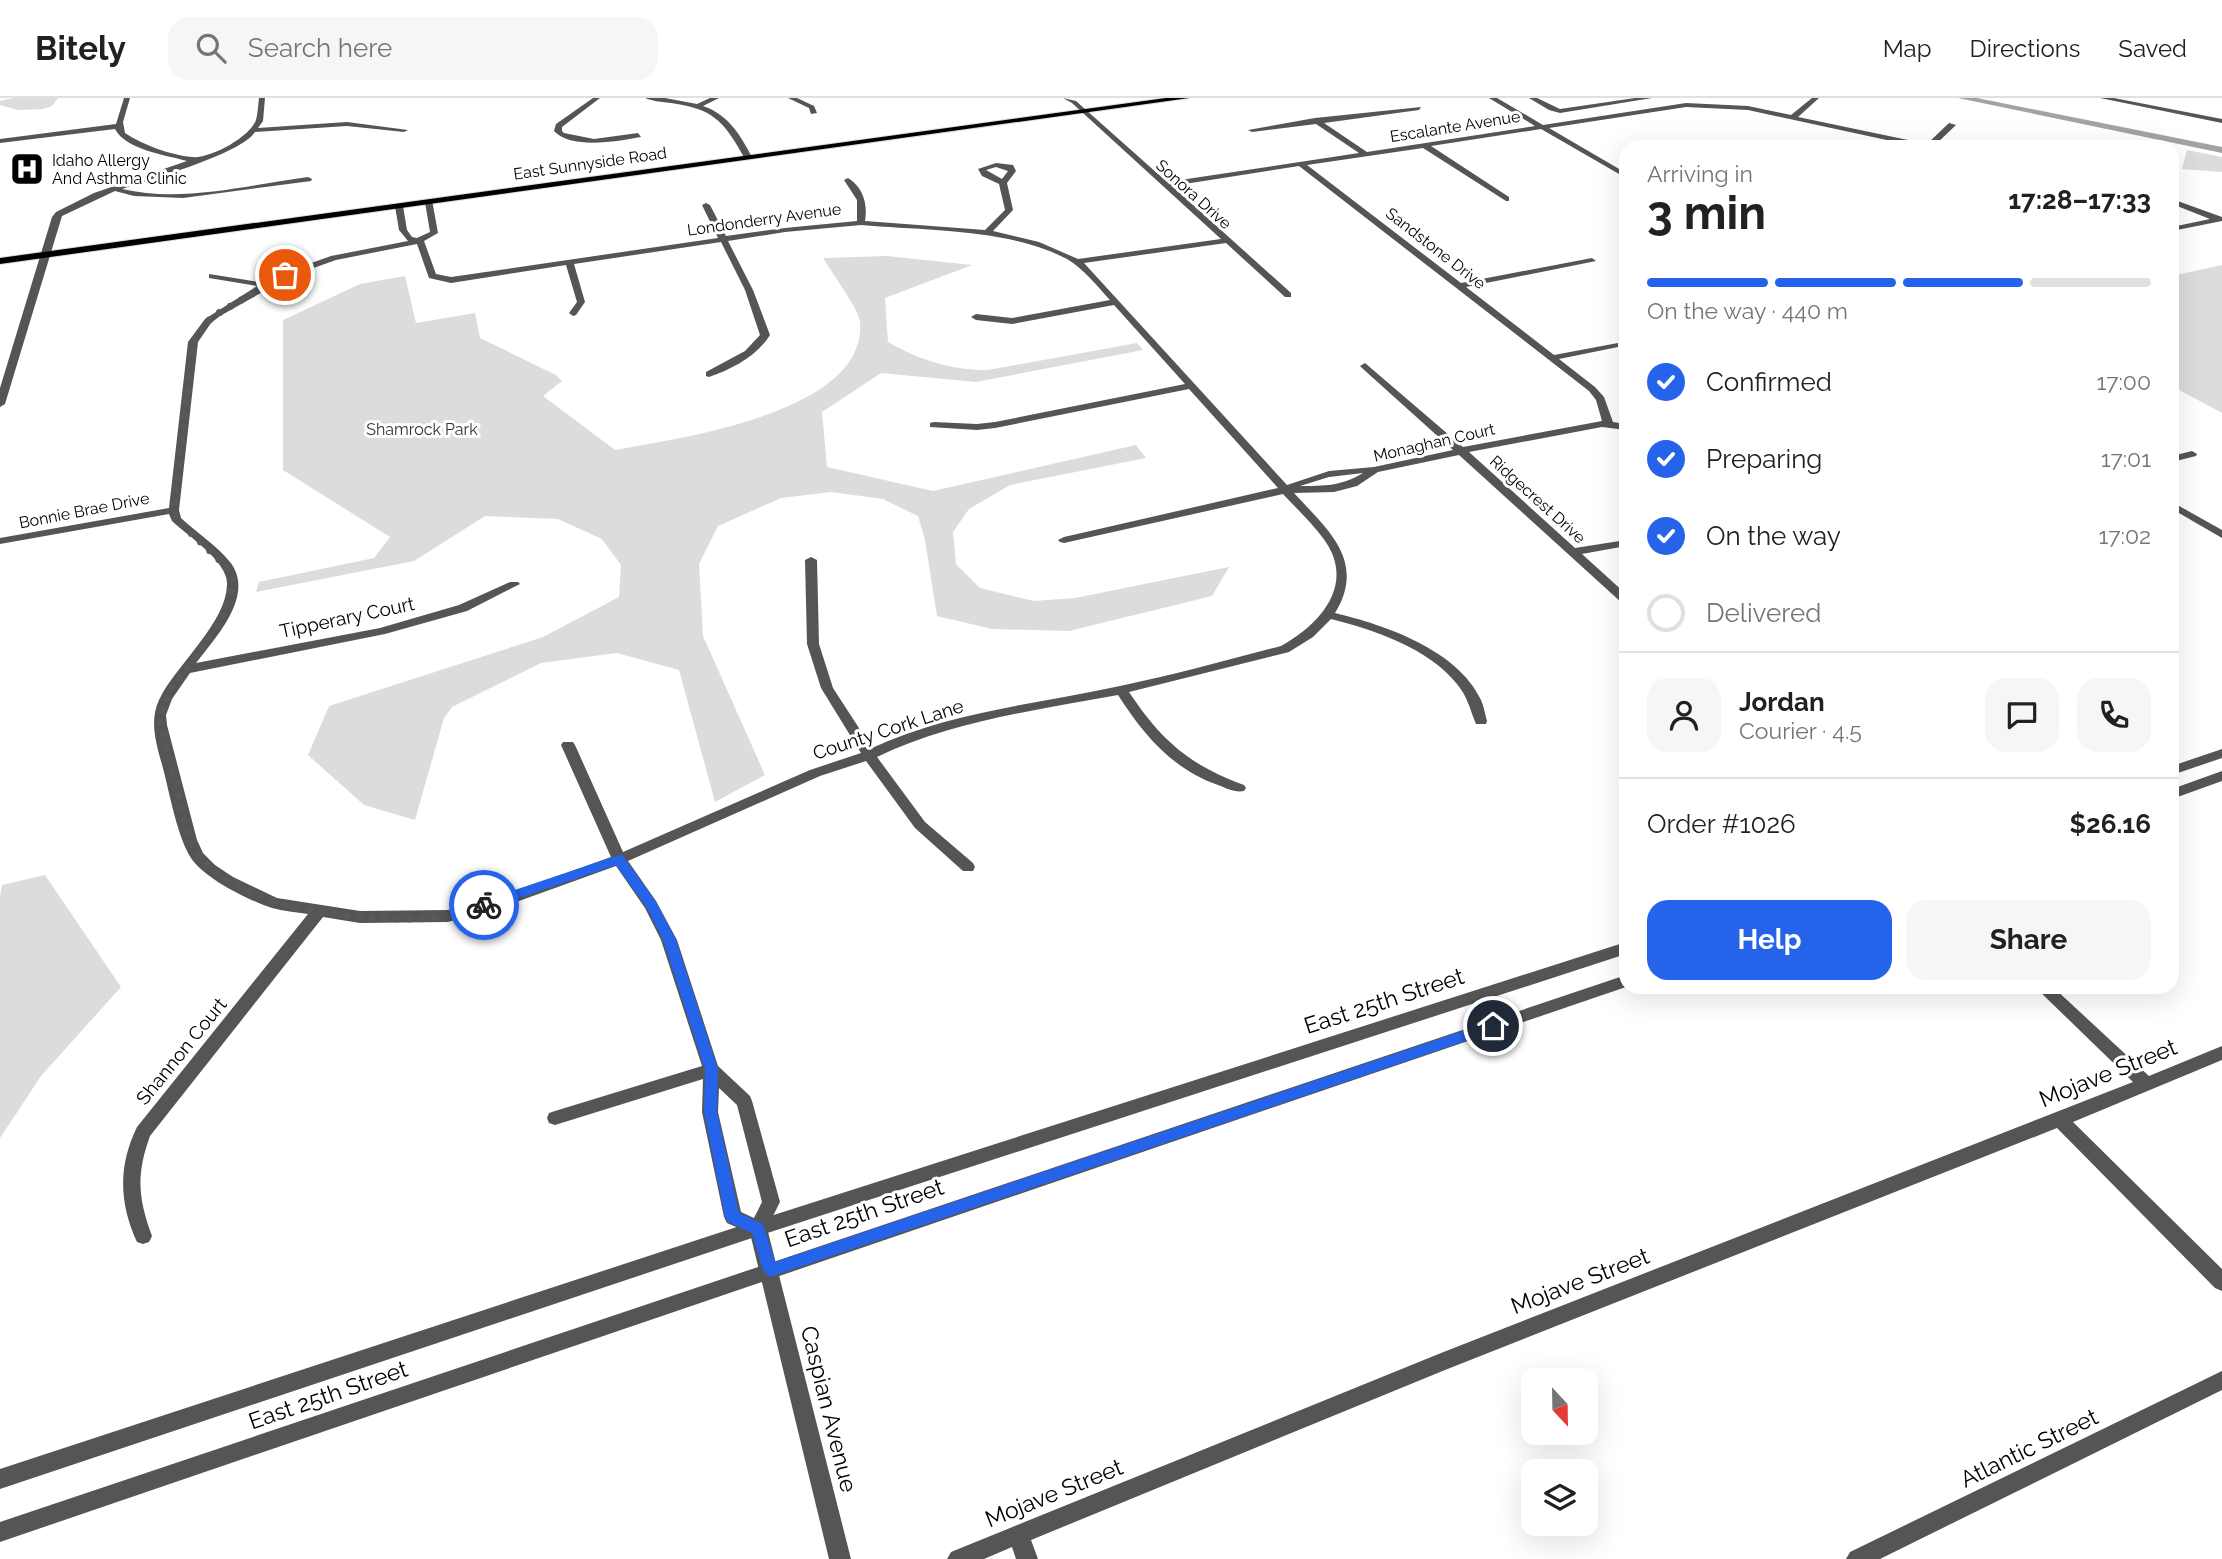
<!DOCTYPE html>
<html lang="en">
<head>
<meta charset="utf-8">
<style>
	:root { --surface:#fff; --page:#f6f6f6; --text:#202124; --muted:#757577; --line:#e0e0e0; --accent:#2563eb }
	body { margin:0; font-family:Raleway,sans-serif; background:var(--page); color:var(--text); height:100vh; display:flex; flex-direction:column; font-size:26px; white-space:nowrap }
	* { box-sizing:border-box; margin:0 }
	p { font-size:23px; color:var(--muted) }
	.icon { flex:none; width:38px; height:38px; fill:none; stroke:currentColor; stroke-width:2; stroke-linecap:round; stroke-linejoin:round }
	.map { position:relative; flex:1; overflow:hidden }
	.drawer { position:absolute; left:1619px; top:42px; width:560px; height:854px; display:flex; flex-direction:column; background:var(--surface); border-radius:21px; box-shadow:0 7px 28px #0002 }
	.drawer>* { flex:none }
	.needle { width:46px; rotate:158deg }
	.controls { position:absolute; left:1521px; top:1270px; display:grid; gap:14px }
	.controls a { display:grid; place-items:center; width:77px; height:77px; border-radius:14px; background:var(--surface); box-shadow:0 7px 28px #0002; font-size:35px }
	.pin { position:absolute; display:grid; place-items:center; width:60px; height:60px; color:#fff; margin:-30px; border:4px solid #fff; border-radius:50%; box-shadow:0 2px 7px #0007 }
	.courier { position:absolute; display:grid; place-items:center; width:70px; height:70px; margin:-35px; border:5px solid #2563eb; border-radius:50%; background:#fff; color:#222; box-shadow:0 2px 9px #0007 }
	.summary em { font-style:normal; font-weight:700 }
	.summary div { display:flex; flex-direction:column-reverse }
	.summary { display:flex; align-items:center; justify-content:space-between; height:119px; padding:0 28px }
	h1 { font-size:46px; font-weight:700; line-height:52px }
	.bar { display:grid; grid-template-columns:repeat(4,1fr); gap:10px 7px; align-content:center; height:84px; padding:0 28px }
	.bar i { height:9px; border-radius:5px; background:var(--line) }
	.bar .selected { background:var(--accent) }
	.bar p { grid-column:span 4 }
	.line { display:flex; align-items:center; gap:18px; padding:0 28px; border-top:2px solid var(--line) }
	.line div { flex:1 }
	.round { display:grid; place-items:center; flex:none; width:74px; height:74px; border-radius:21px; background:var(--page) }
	ol { padding:0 28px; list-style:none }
	li { display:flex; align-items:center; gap:21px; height:77px }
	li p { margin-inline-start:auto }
	li .icon { padding:7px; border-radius:50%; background:var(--accent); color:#fff; stroke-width:4 }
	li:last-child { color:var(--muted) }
	li i { width:38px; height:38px; border:4px solid var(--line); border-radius:50% }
	.cta { display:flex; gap:14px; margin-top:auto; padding:14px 28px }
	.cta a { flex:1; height:80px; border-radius:21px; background:var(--accent); color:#fff; font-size:28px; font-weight:700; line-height:80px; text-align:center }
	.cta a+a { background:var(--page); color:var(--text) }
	header { display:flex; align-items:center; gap:42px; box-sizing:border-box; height:98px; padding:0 35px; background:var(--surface); border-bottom:2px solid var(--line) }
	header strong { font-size:33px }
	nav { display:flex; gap:38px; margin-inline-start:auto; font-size:24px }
	.search { width:490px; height:63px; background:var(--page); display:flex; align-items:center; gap:18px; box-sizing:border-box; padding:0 24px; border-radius:21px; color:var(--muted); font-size:26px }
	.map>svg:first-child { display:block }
	.green { fill:#dcdcdc }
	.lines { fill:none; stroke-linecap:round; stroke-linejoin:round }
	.canal { fill:#a3a3a3; fill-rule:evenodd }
	.primary-casing { stroke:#dbdbdb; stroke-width:2 }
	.minor { fill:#555; fill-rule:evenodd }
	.tertiary { fill:#555; fill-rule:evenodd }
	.primary { fill:#000; fill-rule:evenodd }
	.route { fill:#2563eb }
	.done { stroke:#595959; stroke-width:7; stroke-dasharray:0 12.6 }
	.labels { text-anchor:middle; stroke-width:6; stroke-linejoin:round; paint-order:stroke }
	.far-street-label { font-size:16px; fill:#000; stroke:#fff }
	.far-poi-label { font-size:16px; fill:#000; stroke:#fff; text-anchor:start }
	.far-park-label { font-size:16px; fill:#333; stroke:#fff }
	.street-label { font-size:19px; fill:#000; stroke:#fff }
	.near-street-label { font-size:23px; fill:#000; stroke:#fff }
</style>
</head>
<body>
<header>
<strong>Bitely</strong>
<div class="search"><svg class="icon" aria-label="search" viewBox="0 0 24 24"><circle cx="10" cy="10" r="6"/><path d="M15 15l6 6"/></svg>Search here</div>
<nav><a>Map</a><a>Directions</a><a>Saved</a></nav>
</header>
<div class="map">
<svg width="2222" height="1461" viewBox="0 0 2222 1461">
	<rect width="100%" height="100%" fill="#fff"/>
	<g class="green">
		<polygon points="13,0 58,0 52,8 43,11 18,12 0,7 0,3"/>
		<polygon points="2187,52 2222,59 2222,74 2182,71"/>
		<path d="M887 158 972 167 885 200 888 244C919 262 951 272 988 272L1137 245 1143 252 976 284 881 275 822 314 827 369 933 393 1136 347 1146 360 1010 387 969 411 953 434 956 466 980 490 1034 503 1075 500 1229 469 1212 498 1069 533 992 531 937 518 925 442 918 418 883 401 831 394 781 400 718 428 699 466 703 538 765 677 715 704 679 572 617 555 541 565 452 609 444 620 415 722 364 707 308 657 329 608 543 539 619 499 621 467 602 441 558 421 485 418 414 463 256 494 259 484 374 460 390 439 283 372V222L360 186 405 178 416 225 475 215 480 240 556 277 562 283 543 298 615 352C679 340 867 315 860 224 860 213 830 172 823 160Z"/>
		<polygon points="2222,167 2222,315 2172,288 2172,178"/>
		<polygon points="45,777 121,889 41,978 0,1040 0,798 2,787"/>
	</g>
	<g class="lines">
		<polygon class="canal" points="1958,0 1977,0 2222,49 2222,55"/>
		<defs>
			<polygon id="primary" points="1166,0 1189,0 0,166 0,160"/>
		</defs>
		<use href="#primary" class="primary-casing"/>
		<g class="minor">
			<path d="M124 0H130L123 24 125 35C143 47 170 57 192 59 210 61 250 39 256 22 258 15 258 7 259 0H265L263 23 258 30 347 24 408 32 404 34 347 28 255 34C241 56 151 81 122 91 182 105 248 87 308 79L312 81 311 83 183 100 134 98 115 93 62 118 5 306 0 309V290L52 119 56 114 94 95 187 63C166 57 126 52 115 31L0 45V41L116 26Z"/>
			<path d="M593 0H600L562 29V33L564 35 594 41 638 35 641 39C619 43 571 52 554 33L556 26Z"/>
			<path d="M645 0H665L697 6 710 0H719L703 8C729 17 740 37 752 59L745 61C726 27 716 12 677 6 666 4 654 4 645 0Z"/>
			<polygon points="788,0 797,0 814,8 817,15 811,16 809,10"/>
			<path d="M1063 0 1076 3 1167 84 1359 55 1316 26 1252 34 1248 32 1315 20 1421 9 1419 12 1324 25 1367 54 1535 28 1489 0H1497L1543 27 1686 5 1748 8 1791 17 1812 0H1819L1798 19 1927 46 1949 25 1956 27 1933 49H1919L1748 12 1686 9 1549 30 1626 75V80L1541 31 1431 48 1509 99V103H1506L1423 50 1307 67 1461 185 1592 160 1596 163 1466 189 1554 257 1618 245V249L1559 261 1595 289 1604 299 1613 324 1626 326V332L1602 329 1469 354 1575 450 1626 442V448L1582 456 1626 496V506L1622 505 1459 357 1378 374 1357 388 1334 394 1294 395C1327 431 1367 463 1335 515 1385 527 1458 552 1481 602 1484 609 1485 616 1487 623L1486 626H1476C1470 612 1468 599 1457 586 1428 550 1375 532 1331 521L1313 539 1289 554 1129 594C1161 642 1189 667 1244 687L1246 690 1244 693C1235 695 1226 690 1218 687 1172 671 1143 636 1118 597 1037 612 952 623 877 659L925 724 973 765 975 769 973 773H963L915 730 866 663 820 678 628 763 656 803 677 842 718 968 750 998 752 1003 780 1104 767 1130 851 1461H829L750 1135 727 1125 724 1119 702 1014 703 981 555 1027 549 1025 547 1020 549 1015 555 1013 702 968 661 842 645 810 616 768 519 803 448 824 360 825 323 819 150 1038C136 1077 138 1100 152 1138L149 1144 143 1146 137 1144C119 1105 118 1068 137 1029L308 816C296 814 283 813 272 810 248 802 205 781 191 760 178 740 170 698 164 674 158 651 148 625 159 602 175 568 228 524 227 485 227 463 188 438 172 423L169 416 0 446V440L169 410 188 244 205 221 257 188 209 180V176L265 185 300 169 331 158 408 143 399 132 395 108 399 106 403 108 407 132 412 139 417 140 430 134 425 104 432 102 438 135 424 143 436 176 451 179 718 140 702 107 706 105 710 107 726 138 785 130 857 123V102L844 82 848 80C863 89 868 106 865 123L985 132 1005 112 999 86 982 78 978 71 996 65 1013 67 1016 73 1007 85 1013 112 993 133 1039 144 1078 161 1221 141 1072 5ZM1299 68 1589 293 1596 302 1602 323 1463 349 1365 265 1360 268 1362 270 1453 352 1374 369 1329 373 1287 387 1084 165 1226 145 1285 199H1291V195L1172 88ZM996 69 1008 73 1002 81 986 72ZM861 127C927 133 1007 130 1067 161 1084 171 1097 188 1110 202L1012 220 976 216 971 219 976 222 1012 226 1114 207 1185 286 995 324 977 326 934 324 930 325V329L977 332 995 330 1189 291 1278 390 1064 439 1058 442 1060 444 1064 445 1283 396C1296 410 1311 424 1323 440 1357 485 1321 526 1281 548 1227 562 1174 577 1120 588 1037 606 949 614 872 650L833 590 819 546 817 462 811 459 805 462 807 546 821 590 861 655 810 672 623 754 575 647 573 644H563L561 647 611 759 510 795 448 812 360 813 277 800 233 779 215 767 203 755 197 742 167 627 166 617 172 601 190 575 385 536 467 513 520 486 518 484H510L459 507 380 530 196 565C215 540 256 497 230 464 216 447 197 435 181 420L179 412 198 244 211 225 220 218 291 178 336 162 417 146 429 180 451 185 566 167 577 204 569 215 573 218 576 217 585 204 574 166 721 144 745 192 760 237 745 253 706 274V278L709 279C732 271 757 258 770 237L753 192 728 143 785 134ZM1363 375C1342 388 1324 388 1300 388L1329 379ZM719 990 737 1007 762 1104 754 1120 741 1114 718 1014Z"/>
			<polygon points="1529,0 1537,0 1560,11 1635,0 1652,0 1560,15 1549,12"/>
			<polygon points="2100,0 2114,0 2222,21 2222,25"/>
			<polygon points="2172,101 2222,119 2222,123 2172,133 2172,129 2210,121 2172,106"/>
			<polygon points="2192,353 2197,356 2196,358 2172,364 2172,358"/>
			<polygon points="2172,404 2222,432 2222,440 2172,411"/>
			<polygon points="2035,889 2053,889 2149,978 2222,948 2222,962 2073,1024 2222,1171 2222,1193 2215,1190 2057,1030 1445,1272 1031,1442 1038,1461 1016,1461 1012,1449 984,1461 947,1461 951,1454 1441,1255 2133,984"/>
			<polygon points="2222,1273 2222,1292 1880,1461 1846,1461 1850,1454"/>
		</g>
		<g class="tertiary">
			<polygon points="2222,651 2222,660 2172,677 2172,668"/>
			<polygon points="2222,673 2222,683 2172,701 2172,691"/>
			<polygon points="1626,844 1626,856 758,1138 0,1391 0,1371 758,1122"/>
			<polygon points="1626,877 1626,889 0,1444 0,1424"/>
		</g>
		<use href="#primary" class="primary"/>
	</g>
	<polygon class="route" points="619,757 623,758 656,804 676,842 718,972 717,1014 739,1115 763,1126 775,1164 1493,923 1500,928 1498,932 770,1179 763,1172 752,1135 728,1124 725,1119 704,1014 705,972 663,842 647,810 616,767 484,812 478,807 479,804"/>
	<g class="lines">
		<path class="done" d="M285 177 217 216 208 223 193 244 174 412 176 421 228 470 233 481 226 513 201 552 171 590 159 619 190 742C219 813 381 829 448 818 460 816 472 811 484 807"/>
	</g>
	<defs>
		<symbol id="hospital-square" viewBox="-11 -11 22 22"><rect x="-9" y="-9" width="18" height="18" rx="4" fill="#000" stroke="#fff"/><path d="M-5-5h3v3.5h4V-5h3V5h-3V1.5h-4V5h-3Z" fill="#fff"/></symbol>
	</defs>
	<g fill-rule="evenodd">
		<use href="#hospital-square" x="8" y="52" width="38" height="38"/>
	</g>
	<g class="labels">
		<g class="far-street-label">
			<text transform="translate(1455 28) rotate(-9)" y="6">Escalante Avenue</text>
			<text transform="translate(590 65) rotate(-8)" y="6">East Sunnyside Road</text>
			<text transform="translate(1194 96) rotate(42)" y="6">Sonora Drive</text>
			<text transform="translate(764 121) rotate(-8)" y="6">Londonderry Avenue</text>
			<text transform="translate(1436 150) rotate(38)" y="6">Sandstone Drive</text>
			<text transform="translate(1434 344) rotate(-13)" y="6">Monaghan Court</text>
			<text transform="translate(1538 401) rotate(42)" y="6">Ridgecrest Drive</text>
			<text transform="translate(84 412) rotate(-11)" y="6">Bonnie Brae Drive</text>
		</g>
		<g class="far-poi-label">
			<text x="52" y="68">Idaho Allergy<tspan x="52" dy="18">And Asthma Clinic</tspan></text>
		</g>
		<g class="far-park-label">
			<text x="422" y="337">Shamrock Park</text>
		</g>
		<g class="street-label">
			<text transform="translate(347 519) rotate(-12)" y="7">Tipperary Court</text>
			<text transform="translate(888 631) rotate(-18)" y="7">County Cork Lane</text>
			<text transform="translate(181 953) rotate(-51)" y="7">Shannon Court</text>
		</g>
		<g class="near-street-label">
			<text transform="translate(1384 903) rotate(-18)" y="8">East 25th Street</text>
			<text transform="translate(2108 975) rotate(-22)" y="8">Mojave Street</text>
			<text transform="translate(864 1115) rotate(-19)" y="8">East 25th Street</text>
			<text transform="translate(1580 1183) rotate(-21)" y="8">Mojave Street</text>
			<text transform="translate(328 1297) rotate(-19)" y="8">East 25th Street</text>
			<text transform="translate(829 1311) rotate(76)" y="8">Caspian Avenue</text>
			<text transform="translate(2029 1350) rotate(-26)" y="8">Atlantic Street</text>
			<text transform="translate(1054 1395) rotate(-22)" y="8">Mojave Street</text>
		</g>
	</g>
</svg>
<div class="controls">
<a><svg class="needle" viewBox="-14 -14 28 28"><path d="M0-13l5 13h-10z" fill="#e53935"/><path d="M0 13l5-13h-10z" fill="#757577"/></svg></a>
<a><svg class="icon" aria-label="layers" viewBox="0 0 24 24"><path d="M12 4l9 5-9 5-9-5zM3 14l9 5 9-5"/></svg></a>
</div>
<div class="pin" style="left:285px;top:177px;background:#ea580c"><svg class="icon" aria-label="bag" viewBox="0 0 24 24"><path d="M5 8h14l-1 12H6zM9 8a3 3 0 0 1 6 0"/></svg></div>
<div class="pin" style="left:1493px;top:928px;background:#1f2937"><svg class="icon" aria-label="home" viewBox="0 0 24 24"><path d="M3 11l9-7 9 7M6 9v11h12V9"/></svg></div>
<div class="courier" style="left:484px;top:807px"><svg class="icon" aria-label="bike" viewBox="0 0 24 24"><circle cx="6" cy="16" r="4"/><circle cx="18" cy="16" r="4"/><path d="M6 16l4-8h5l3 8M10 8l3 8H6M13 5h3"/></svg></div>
<section class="drawer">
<div class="summary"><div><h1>3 min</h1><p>Arriving in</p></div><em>17:28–17:33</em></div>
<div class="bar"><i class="selected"></i><i class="selected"></i><i class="selected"></i><i></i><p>On the way · 440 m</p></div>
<ol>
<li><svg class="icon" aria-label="check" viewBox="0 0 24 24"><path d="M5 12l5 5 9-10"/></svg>Confirmed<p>17:00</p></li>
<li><svg class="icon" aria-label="check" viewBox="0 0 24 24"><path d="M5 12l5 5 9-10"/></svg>Preparing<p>17:01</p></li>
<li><svg class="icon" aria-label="check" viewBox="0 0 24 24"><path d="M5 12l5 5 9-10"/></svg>On the way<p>17:02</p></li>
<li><i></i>Delivered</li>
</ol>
<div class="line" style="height:126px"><a class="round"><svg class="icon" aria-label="person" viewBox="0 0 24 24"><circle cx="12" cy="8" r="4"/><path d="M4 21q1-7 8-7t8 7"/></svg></a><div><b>Jordan</b><p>Courier · 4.5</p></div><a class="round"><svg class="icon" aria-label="chat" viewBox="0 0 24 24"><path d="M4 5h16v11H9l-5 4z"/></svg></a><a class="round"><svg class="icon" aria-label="phone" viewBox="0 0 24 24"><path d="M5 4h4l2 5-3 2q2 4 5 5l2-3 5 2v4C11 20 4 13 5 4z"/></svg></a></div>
<div class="line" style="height:91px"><div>Order #1026</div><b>$26.16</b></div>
<div class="cta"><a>Help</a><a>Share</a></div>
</section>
</div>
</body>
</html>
